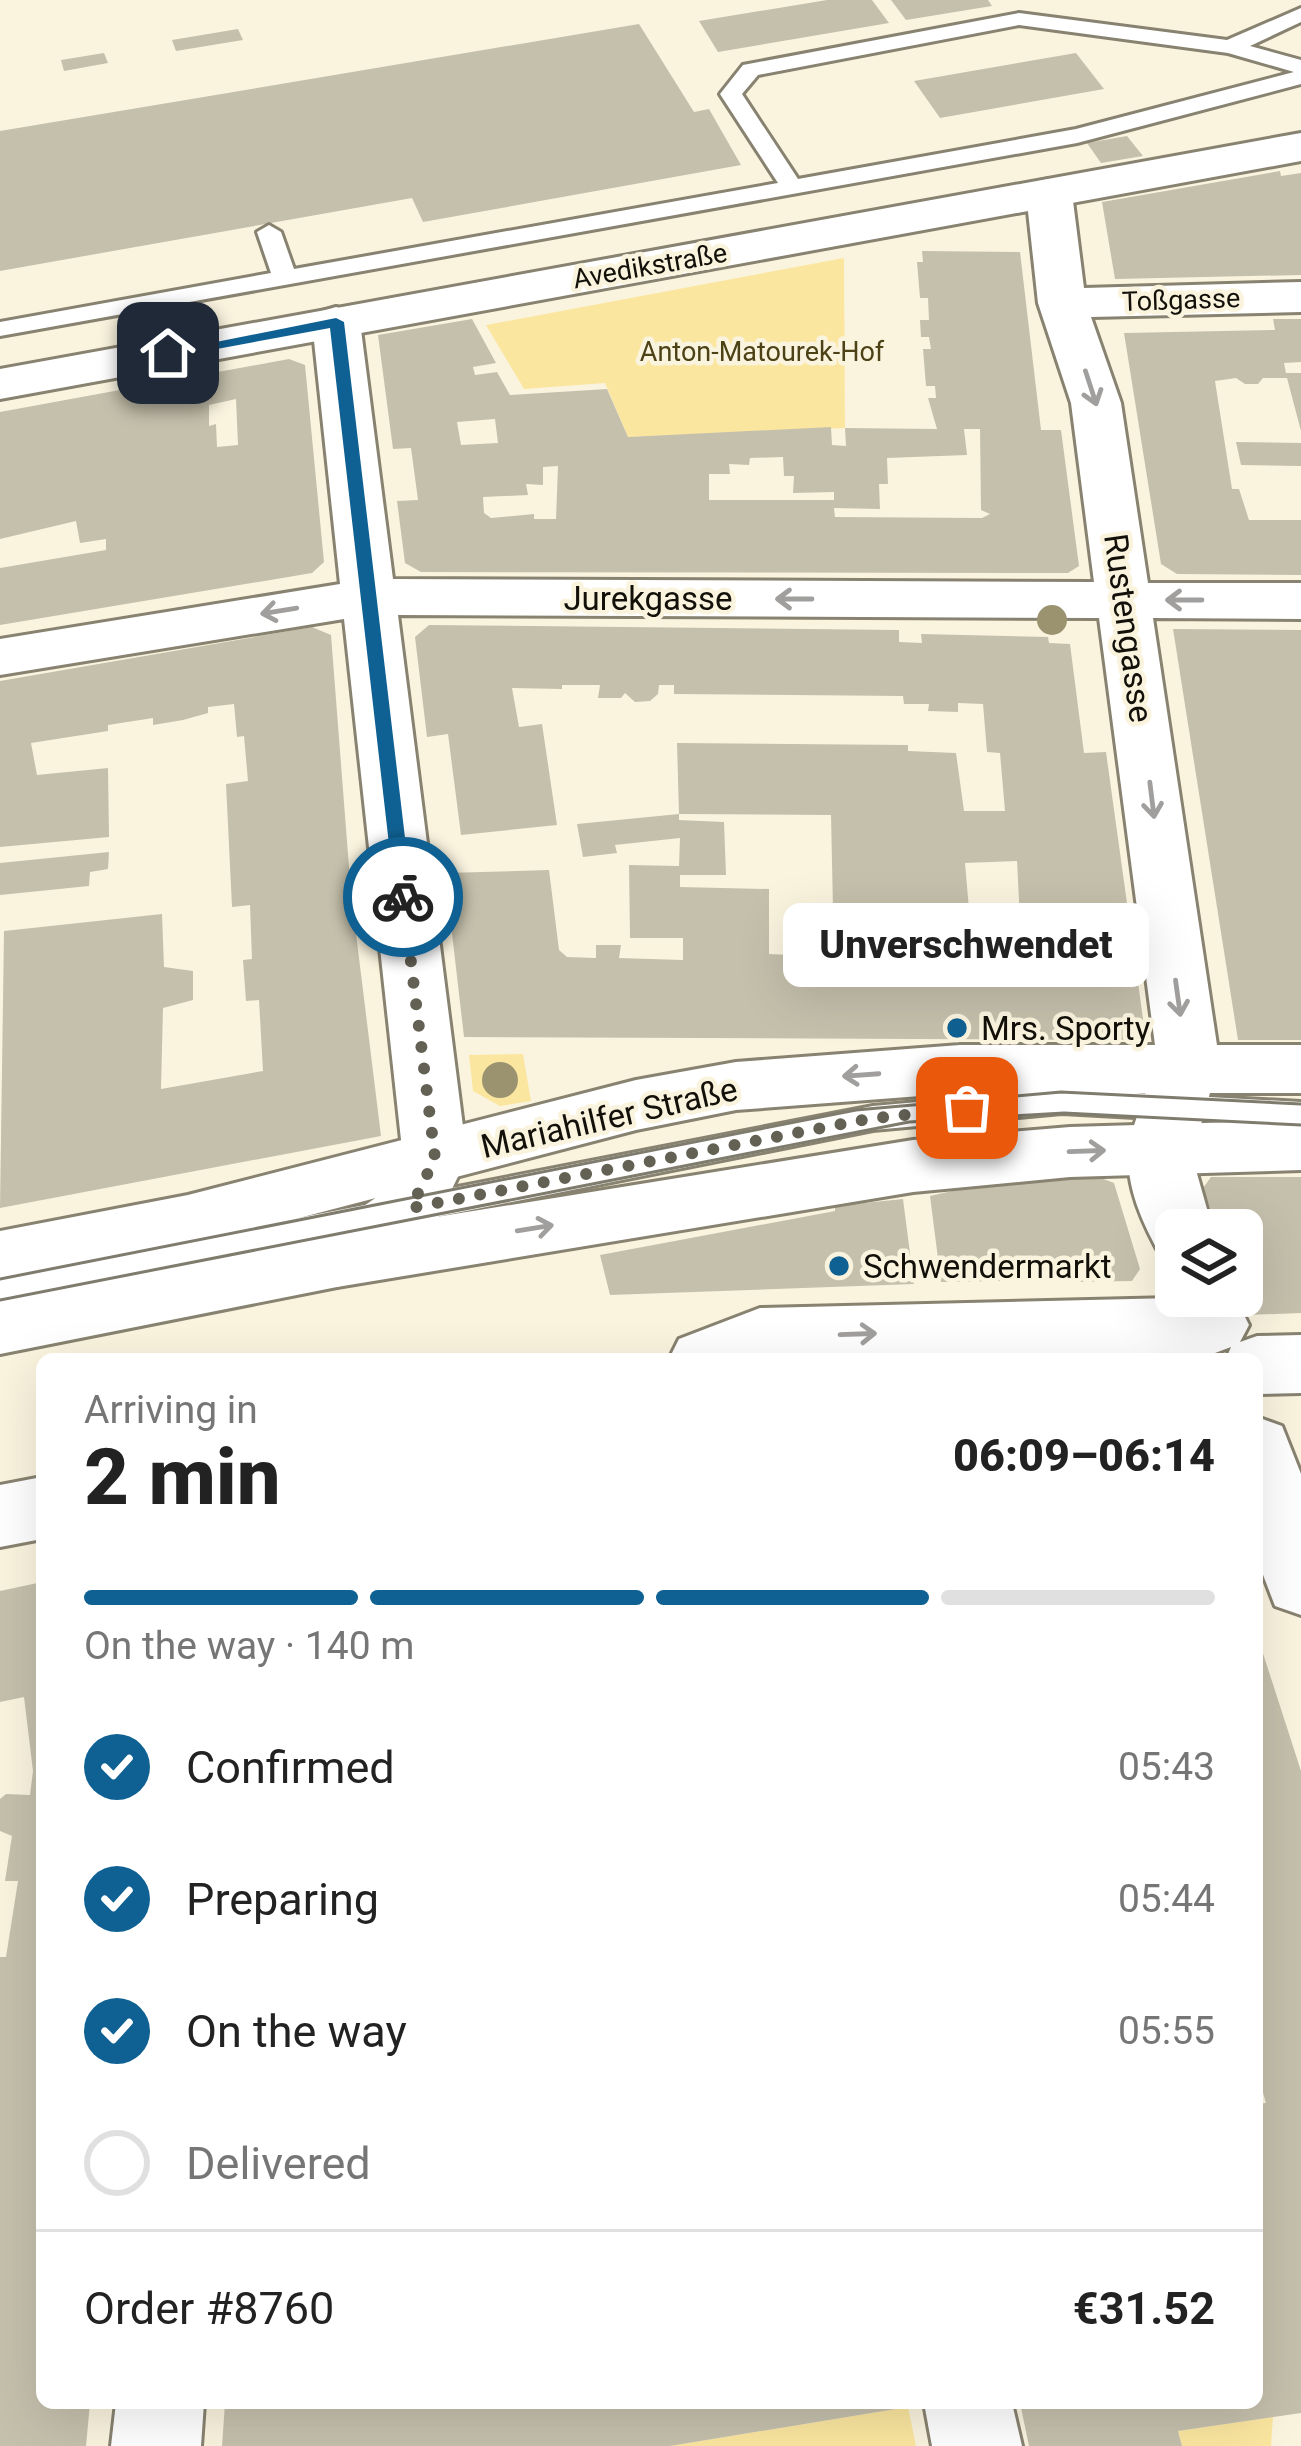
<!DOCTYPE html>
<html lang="en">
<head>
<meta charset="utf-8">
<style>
	:root { --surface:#fff; --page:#f2f2f2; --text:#222; --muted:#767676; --line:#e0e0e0; --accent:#106193 }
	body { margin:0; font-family:Roboto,sans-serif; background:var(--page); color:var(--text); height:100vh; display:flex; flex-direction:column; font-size:45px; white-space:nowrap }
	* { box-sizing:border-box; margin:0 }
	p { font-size:39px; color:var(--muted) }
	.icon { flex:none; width:66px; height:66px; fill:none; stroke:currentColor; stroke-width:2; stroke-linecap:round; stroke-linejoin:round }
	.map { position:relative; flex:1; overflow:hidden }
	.drawer { position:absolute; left:36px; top:1353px; width:1227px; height:1056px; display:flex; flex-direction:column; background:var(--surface); border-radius:18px; box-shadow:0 12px 48px #0002 }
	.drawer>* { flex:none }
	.fabs { position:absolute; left:1155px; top:1209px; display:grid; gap:24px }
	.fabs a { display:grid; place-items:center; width:108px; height:108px; border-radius:18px; background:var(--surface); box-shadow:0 12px 48px #0002; font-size:60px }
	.pin { position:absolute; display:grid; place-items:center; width:102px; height:102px; color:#fff; margin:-51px; border-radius:24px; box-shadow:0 6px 18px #0006 }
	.courier { position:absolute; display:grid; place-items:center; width:120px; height:120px; margin:-60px; border:9px solid #106193; border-radius:50%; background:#fff; color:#222; box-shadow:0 3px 15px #0007 }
	.bubble { position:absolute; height:84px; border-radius:18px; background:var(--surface); box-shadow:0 12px 48px #0002; font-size:39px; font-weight:800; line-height:84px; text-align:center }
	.summary em { font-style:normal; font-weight:800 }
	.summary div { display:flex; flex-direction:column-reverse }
	.summary { display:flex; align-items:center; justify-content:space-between; height:204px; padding:0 48px }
	h1 { font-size:78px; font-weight:800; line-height:90px }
	.bar { display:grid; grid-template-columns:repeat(4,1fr); gap:18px 12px; align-content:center; height:144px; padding:0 48px }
	.bar i { height:15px; border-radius:9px; background:var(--line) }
	.bar .current { background:var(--accent) }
	.bar p { grid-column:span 4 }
	.line { display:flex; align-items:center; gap:30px; padding:0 48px; border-top:3px solid var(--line) }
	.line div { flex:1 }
	ol { padding:0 48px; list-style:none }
	li { display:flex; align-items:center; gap:36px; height:132px }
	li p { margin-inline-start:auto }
	li .icon { padding:12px; border-radius:50%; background:var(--accent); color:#fff; stroke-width:4 }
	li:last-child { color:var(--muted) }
	li i { width:66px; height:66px; border:6px solid var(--line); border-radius:50% }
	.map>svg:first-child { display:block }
	.green { fill:#fbe6a0 }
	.building { fill:#c5c0ac; fill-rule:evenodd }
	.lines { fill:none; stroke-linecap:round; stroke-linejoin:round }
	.lane-casing { stroke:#888270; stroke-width:6 }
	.street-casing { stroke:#888270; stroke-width:6 }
	.secondary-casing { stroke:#888270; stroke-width:6 }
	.lane { fill:#fff; fill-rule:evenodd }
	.street { fill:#fff; fill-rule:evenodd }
	.secondary { fill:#fff; fill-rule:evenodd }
	.tram { stroke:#7f7b6d; stroke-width:3 }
	.tree { fill:#9b9270 }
	.oneway { stroke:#a09f9d }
	.route { fill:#106193 }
	.done { stroke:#636054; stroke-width:12; stroke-dasharray:0 21.6 }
	.poi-dot { fill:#106193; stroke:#faf4df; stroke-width:4.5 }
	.labels { text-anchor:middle; stroke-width:9; stroke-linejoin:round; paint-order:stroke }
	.far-street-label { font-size:27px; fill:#121009; stroke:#faf4df }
	.far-park-label { font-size:27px; fill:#4d4116; stroke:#faf4df }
	.street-label { font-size:33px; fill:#121009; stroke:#faf4df }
	.poi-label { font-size:33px; fill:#121009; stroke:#faf4df; text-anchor:start }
</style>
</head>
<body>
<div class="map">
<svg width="1301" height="2446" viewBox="0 0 1301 2446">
	<rect width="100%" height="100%" fill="#faf4df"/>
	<g class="green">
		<polygon points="844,258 845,428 628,437 605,383 524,389 486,325"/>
		<polygon points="523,1054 531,1101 500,1106 473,1091 469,1055"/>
		<polygon points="908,2407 916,2446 670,2446"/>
		<polygon points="1273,2417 1271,2446 1182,2446 1178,2431"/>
	</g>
	<g class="building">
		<polygon points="827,0 872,0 889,23 718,52 699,21"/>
		<polygon points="891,0 988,0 992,6 906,20"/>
		<polygon points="639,24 694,112 709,109 741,165 423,222 412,198 0,271 0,131"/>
		<polygon points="238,29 243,40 176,51 172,40"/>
		<polygon points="104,53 108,63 64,71 61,60"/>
		<polygon points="1076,53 1104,89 940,118 914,81"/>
		<polygon points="1127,136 1143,156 1101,163 1087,143"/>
		<polygon points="1280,171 1281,176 1301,173 1301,275 1115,279 1102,202"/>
		<path d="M922 251 1020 252 1041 430H1061L1079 566 1068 573 421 572 405 563 397 501 418 500 411 448 393 449 378 335 472 319 496 363 473 367 475 375 497 372 510 395 607 389 628 437 831 427 832 445 846 446 845 428 937 429 928 398H936L935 386H926L923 349H931L929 337H921L920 320H929L928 298H920L917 262H923ZM495 419 498 443 461 445 457 422ZM964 429H980L981 510 990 514 982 518 835 517 834 508 880 509 879 484H888L887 458 967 455ZM783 457 784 476H794L793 493 834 492V500H709V474H730L729 464 749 465 750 458ZM558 466 556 519H534V514L491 518 484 513 483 497 528 495 526 484 543 485V467Z"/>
		<polygon points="1273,319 1301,319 1301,362 1284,363 1286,373 1301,373 1301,431 1287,378 1263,378 1258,384 1245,384 1236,378 1215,381 1232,489 1239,489 1249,520 1301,520 1301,575 1177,574 1161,564 1124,333 1275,330"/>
		<path d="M289 359 305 365 324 562 312 573 0 625V568L106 550V539L80 543 76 521 0 539V412ZM236 399 238 445 217 447 216 424 209 426V405Z"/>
		<polygon points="1236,442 1301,443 1301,466 1241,465"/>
		<path d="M429 625 899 630V642L922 643 921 634 1048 637 1049 643 1070 644 1084 753 1106 752 1146 1040 464 1037 445 873 549 870 559 950 567 957 596 958V945H621L619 958 683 960V938H630L629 865 679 866 680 838 615 845 617 853 583 857 577 824 679 814V820L724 822 726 875H680V887L769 889V954L834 957 831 815 679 814 677 743 908 745V751L956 753 964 811H1005L1000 753 987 752 983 704 958 703V712L928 711 929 704H904L903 696 674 694V685H659L658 694 650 701 635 702 625 693 621 698H598L600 685H562V689L512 688 519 727 542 724 557 825 461 835 448 734 427 737 415 637ZM1017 861 1022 960 920 956 919 943 972 944 965 863Z"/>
		<polygon points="312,627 331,635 351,893 381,1136 0,1208 4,931 162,914 164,967 193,971 193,1000 163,1008 161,1089 263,1071 259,1000 246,1001 243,960 252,959 250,905 232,907 226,784 248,781 244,736 237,737 234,704 208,707 208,713 183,720 153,725 153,718 108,725 108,731 31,743 37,775 108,768 109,837 0,847 0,681"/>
		<polygon points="1173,629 1301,630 1301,1040 1238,1040"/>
		<polygon points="109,852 108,869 90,872 89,886 0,895 0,863"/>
		<polygon points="1211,1177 1301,1177 1301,1313 1247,1315 1241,1296 1242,1230 1218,1230 1203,1188"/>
		<polygon points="1101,1178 1114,1183 1140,1269 1132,1281 1074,1282 1060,1271 1054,1280 941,1282 930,1196 987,1183"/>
		<polygon points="903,1199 914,1284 610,1295 600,1255 835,1211 835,1206"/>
		<polygon points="42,1582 42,2403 90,2403 86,2446 0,2446 0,1957 6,1957 18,1881 5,1881 12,1836 0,1831 0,1799 6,1794 30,1795 33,1771 24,1697 0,1702 0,1591"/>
		<polygon points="1258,1638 1301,1771 1301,2413 1178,2431 1182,2446 1029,2446 1020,2403 1257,2403 1257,2104 1266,2103 1257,2072"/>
		<polygon points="225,2403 907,2403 908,2407 670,2446 222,2446"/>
	</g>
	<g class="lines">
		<defs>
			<g id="lane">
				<path d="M1301 8V22L1250 46 1301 60V84L1077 143 0 336V322L271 273 257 232 269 225 281 232 294 269 778 183 720 94 743 65 1019 13 1227 40ZM1019 25 1228 53 1294 72 1076 129 798 179 742 94 758 75Z"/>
				<polygon points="1062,1089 1301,1102 1301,1126 1062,1113 873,1130 0,1304 0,1276 873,1106"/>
			</g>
			<g id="street">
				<path d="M1049 179 1065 183 1072 193 1084 288 1301 282V312L1091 317 1121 403 1148 583H1301V619L1153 618 1217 1045 1216 1072 1192 1156 1213 1230H1176V1255L1157 1249C1137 1212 1120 1170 1133 1129 1142 1100 1155 1076 1155 1045L1099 618 398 615 467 1158 434 1226 361 1279 337 1287 313 1279 304 1260 313 1241 387 1190 403 1158 344 619 0 675V639L340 584 312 322 319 312 336 307 353 312 360 322 393 579 1094 582 1071 403 1038 303 1026 193 1033 183Z"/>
				<polygon points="1215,1297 1239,1305 1249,1325 1240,1342 1257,1336 1301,1335 1301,1393 1257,1394 1257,1359 1226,1359 1231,1347 1215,1353 669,1359 679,1339 760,1308"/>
				<polygon points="1257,1417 1282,1426 1301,1474 1301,1615 1275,1606 1257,1559"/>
				<polygon points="42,1477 42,1539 0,1547 0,1485"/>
				<polygon points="116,2403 204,2403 201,2446 111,2446"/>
				<polygon points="924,2403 1012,2403 1022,2446 932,2446"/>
			</g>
			<g id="secondary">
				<polygon points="1301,133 1301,161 0,399 0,369"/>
				<polygon points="960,1045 1301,1045 1301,1093 960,1093 736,1110 636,1130 188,1247 0,1285 0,1231 188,1195 636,1080 736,1062"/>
				<polygon points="1301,1120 1301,1170 1070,1177 913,1192 337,1287 0,1354 0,1298 337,1233 913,1140 1070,1127"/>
			</g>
		</defs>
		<use href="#lane" class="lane-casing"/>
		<use href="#street" class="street-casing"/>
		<use href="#secondary" class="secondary-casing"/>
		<use href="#lane" class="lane"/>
		<use href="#street" class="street"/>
		<use href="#secondary" class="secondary"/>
		<g class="tram">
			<polyline points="0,1279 856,1110 1061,1092 1301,1104"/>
			<polyline points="0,1300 909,1122 1064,1113 1301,1125"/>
		</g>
	</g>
	<g class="tree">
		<circle cx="1052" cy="620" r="15"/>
		<circle cx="500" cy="1080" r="18"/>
	</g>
	<defs><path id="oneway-shaft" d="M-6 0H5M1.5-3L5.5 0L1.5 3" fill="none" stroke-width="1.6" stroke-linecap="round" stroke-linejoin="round" transform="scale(3)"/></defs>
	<g class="oneway">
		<use href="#oneway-shaft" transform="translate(1091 388) rotate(72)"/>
		<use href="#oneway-shaft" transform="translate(794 599) rotate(-180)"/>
		<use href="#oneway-shaft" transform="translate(1184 600) rotate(-180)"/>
		<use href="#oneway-shaft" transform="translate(279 611) rotate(171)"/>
		<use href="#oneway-shaft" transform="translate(1152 800) rotate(83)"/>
		<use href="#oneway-shaft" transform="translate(1178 998) rotate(82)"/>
		<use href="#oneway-shaft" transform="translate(861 1075) rotate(176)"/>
		<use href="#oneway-shaft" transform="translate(1087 1151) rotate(-2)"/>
		<use href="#oneway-shaft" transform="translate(535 1228) rotate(-9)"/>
		<use href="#oneway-shaft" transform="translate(858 1334) rotate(-2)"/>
	</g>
	<polygon class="route" points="336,318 344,322 412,897 403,904 395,897 330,328 168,358 161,353"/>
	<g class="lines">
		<polyline class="done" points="403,897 435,1158 411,1208 868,1119 967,1108"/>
	</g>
	<g class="poi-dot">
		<circle cx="957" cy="1028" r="12"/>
		<circle cx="839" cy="1266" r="12"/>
	</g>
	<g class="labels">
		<g class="far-street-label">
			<text transform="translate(650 266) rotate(-10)" y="9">Avedikstraße</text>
			<text transform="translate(1181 300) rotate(-2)" y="9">Toßgasse</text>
		</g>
		<g class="far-park-label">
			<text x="762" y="361">Anton-Matourek-Hof</text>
		</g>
		<g class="street-label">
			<text x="648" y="610">Jurekgasse</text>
			<text transform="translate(1129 628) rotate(82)" y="12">Rustengasse</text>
			<text transform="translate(609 1117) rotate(-13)" y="12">Mariahilfer Straße</text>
		</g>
		<g class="poi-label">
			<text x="981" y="1040">Mrs. Sporty</text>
			<text x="863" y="1278">Schwendermarkt</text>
		</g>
	</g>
</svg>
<div class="fabs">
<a><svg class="icon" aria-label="layers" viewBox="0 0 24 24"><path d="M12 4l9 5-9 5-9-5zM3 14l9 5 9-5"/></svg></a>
</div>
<div class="pin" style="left:967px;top:1108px;background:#ea580c"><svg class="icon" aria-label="bag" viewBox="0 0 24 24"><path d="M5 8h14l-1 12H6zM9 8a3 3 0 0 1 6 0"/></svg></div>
<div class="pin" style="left:168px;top:353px;background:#1f2937"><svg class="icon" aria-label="home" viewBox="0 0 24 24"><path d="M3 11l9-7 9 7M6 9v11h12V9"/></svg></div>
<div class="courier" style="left:403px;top:897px"><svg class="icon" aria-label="bike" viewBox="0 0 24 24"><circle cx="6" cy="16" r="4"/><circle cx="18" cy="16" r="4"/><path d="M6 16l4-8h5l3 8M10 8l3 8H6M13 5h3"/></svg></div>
<div class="bubble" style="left:783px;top:903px;width:366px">Unverschwendet</div>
<section class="drawer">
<div class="summary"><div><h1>2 min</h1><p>Arriving in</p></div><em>06:09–06:14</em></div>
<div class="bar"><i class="current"></i><i class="current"></i><i class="current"></i><i></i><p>On the way · 140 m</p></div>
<ol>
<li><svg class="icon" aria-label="check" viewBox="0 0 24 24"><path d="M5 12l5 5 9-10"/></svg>Confirmed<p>05:43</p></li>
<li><svg class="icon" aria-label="check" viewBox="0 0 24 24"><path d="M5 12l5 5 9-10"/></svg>Preparing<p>05:44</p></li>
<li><svg class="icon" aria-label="check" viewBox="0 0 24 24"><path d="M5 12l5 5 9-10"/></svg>On the way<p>05:55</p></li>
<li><i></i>Delivered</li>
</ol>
<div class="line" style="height:156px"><div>Order #8760</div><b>€31.52</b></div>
</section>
</div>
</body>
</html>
